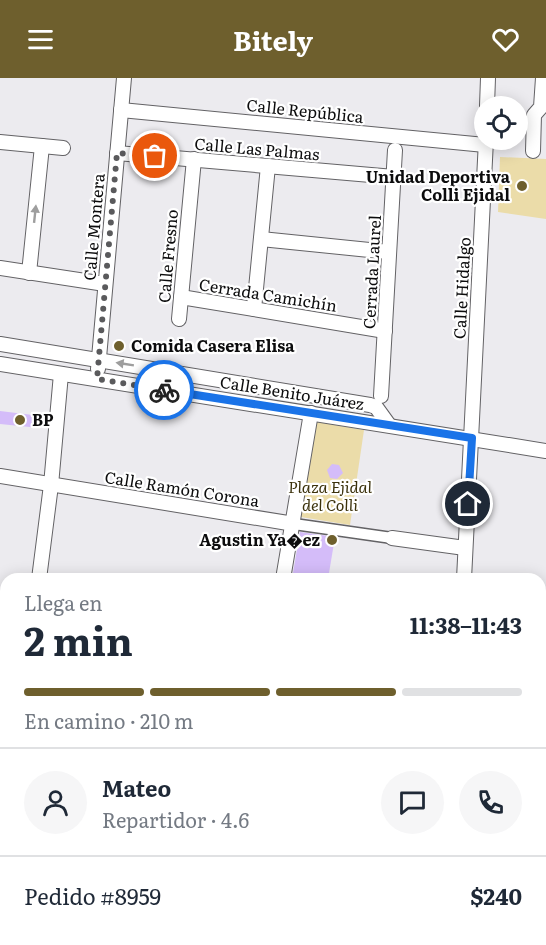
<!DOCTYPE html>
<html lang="es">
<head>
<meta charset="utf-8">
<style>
	:root { --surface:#fff; --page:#f6f6f7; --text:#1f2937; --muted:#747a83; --line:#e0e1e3; --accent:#6e5f2d }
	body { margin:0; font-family:Literata,serif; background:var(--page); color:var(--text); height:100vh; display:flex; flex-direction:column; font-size:22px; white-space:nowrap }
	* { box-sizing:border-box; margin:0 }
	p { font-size:20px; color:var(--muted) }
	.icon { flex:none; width:33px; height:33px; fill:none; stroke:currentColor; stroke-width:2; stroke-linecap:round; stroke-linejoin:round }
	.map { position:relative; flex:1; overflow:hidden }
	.drawer { position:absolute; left:0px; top:495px; width:546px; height:372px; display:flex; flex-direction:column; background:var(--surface); border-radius:18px 18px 0 0; box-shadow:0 3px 15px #0003 }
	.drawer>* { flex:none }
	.controls { position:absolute; left:474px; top:18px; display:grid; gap:12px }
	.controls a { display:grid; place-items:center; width:54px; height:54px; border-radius:50%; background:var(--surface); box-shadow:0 3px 15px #0003; font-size:30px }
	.pin { position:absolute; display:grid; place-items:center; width:51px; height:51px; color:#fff; margin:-26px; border:3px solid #fff; border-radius:50%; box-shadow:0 2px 6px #0007 }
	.courier { position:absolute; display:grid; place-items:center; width:60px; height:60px; margin:-30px; border:4px solid #1a73e8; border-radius:50%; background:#fff; color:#222; box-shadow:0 2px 8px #0007 }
	.overview em { font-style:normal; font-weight:700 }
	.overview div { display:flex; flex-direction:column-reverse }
	.overview { display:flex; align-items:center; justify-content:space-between; height:102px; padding:0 24px }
	h1 { font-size:39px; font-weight:700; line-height:45px }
	.bar { display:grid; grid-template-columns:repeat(4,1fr); gap:9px 6px; align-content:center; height:72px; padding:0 24px }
	.bar i { height:8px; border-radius:4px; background:var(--line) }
	.bar .on { background:var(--accent) }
	.bar p { grid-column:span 4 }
	.line { display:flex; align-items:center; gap:15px; padding:0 24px; border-top:2px solid var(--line) }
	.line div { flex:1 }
	.round { display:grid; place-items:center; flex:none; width:63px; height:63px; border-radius:32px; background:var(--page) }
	header { display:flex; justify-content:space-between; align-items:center; height:78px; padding:0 24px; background:var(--accent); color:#fff; font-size:27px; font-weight:700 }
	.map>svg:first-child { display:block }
	.built { fill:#e0dce7 }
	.green { fill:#ebdca9 }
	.building { fill:#d4bcf9 }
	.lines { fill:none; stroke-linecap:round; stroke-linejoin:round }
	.pedestrian-casing { stroke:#636265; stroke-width:13 }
	.minor-casing { stroke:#636265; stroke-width:16 }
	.trunk-casing { stroke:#8c7932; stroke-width:26 }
	.pedestrian { stroke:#fff; stroke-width:10 }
	.minor { stroke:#fff; stroke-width:14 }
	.trunk { stroke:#dac26b; stroke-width:24 }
	.oneway { fill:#9e9e9e }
	.done { stroke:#5a5a5c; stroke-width:6; stroke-dasharray:0 10.8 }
	.route { stroke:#1a73e8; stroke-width:8 }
	.poi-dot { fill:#6e5f2d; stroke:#fff; stroke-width:2 }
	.labels { text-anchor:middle; stroke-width:4.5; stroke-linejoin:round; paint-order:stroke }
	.street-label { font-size:16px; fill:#0c0c0d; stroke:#fff }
	.poi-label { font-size:16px; font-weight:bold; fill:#0c0c0d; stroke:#fff; text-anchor:end }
	.park-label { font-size:16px; font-style:italic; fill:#3c320c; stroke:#fff }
</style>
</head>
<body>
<header><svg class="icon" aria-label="menu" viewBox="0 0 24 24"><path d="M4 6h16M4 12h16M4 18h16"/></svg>Bitely<svg class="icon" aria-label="heart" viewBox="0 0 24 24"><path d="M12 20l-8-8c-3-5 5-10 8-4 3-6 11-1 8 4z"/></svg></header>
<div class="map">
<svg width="546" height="867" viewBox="0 0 546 867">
	<rect width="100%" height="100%" fill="#ecebef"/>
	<polygon class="built" points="540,644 546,645 546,867 361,867 338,861 540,861"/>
	<g class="green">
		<polygon points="500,79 546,81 546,141 498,134"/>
		<polygon points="317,344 364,352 350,447 301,439"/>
	</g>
	<g class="building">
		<polygon points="0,333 41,338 40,350 0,346"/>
		<polygon points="332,386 339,387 343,395 337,401 330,400 327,392"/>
		<polygon points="300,454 335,459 328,501 292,501"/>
	</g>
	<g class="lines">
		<defs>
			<polyline id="pedestrian" points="294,446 392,460"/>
			<g id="minor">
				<polyline points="487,28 488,0"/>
				<polyline points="121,32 485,67"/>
				<polyline points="0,64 63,70"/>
				<polyline points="533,73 534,37 541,29 543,0"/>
				<polyline points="117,75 394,99"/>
				<polyline points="261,161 389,174"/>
				<polyline points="0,190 105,206"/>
				<polyline points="29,195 42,68"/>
				<polyline points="181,219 385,253"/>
				<polyline points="254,231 268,88"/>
				<polyline points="179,241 194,81"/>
				<polyline points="0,266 370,327 376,329 389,347"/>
				<polyline points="0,286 546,373"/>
				<polyline points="98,291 124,0"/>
				<polyline points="381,318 395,72"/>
				<polyline points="0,398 294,446"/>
				<polyline points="392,460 465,470"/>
				<polyline points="39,501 51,407 61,296"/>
				<polyline points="283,501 311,335"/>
				<polyline points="464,501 486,62"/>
				<polyline points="0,523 6,524"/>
				<polyline points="540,630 546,631"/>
				<polyline points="0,707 6,708"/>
				<polyline points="0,756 6,771"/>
				<polyline points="43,861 45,867"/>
				<polyline points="80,861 82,867"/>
				<polyline points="137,867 138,861"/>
				<polyline points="269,867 269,861"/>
			</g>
			<polyline id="trunk" points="0,854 5,867"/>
		</defs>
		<use href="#pedestrian" class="pedestrian-casing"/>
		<use href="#minor" class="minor-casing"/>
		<use href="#trunk" class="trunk-casing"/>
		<use href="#pedestrian" class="pedestrian"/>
		<use href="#minor" class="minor"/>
		<use href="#trunk" class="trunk"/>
	</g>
	<defs><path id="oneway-solid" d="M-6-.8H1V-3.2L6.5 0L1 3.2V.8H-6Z" transform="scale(1.5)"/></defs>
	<g class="oneway">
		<use href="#oneway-solid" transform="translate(35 136) rotate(-84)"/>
		<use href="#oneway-solid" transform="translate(125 286) rotate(-171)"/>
	</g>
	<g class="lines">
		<polyline class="done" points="155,78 117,75 97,301 164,312"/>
		<polyline class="route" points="164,312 472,360 468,426"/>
	</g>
	<g class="poi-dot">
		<circle cx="522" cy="108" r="6"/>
		<circle cx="119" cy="268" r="6"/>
		<circle cx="20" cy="342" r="6"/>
		<circle cx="332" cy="462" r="6"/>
	</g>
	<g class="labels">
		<g class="street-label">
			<text transform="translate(305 33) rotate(6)" y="6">Calle República</text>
			<text transform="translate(257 71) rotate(5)" y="6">Calle Las Palmas</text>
			<text transform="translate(94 149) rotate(-85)" y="6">Calle Montera</text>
			<text transform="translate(168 178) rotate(-85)" y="6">Calle Fresno</text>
			<text transform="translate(372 194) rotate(-87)" y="6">Cerrada Laurel</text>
			<text transform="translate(462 210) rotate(-87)" y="6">Calle Hidalgo</text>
			<text transform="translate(268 217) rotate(9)" y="6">Cerrada Camichín</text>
			<text transform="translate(292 315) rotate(9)" y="6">Calle Benito Juárez</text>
			<text transform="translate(182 411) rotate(9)" y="6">Calle Ramón Corona</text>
		</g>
		<g class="poi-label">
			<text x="510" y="105">Unidad Deportiva<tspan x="510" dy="18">Colli Ejidal</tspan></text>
			<text x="131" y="274" text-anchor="start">Comida Casera Elisa</text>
			<text x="32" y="348" text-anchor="start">BP</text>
			<text x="320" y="468">Agustin Ya�ez</text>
		</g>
		<g class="park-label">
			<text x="330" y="415">Plaza Ejidal<tspan x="330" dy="18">del Colli</tspan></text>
		</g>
	</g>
</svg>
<div class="controls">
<a><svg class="icon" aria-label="locate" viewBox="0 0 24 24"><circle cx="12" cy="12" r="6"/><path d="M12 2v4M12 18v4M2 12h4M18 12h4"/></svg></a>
</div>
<div class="pin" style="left:155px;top:78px;background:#ea580c"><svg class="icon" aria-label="bag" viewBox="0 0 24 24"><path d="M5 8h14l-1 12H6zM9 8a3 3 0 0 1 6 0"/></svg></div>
<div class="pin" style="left:468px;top:426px;background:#1f2937"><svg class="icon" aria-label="home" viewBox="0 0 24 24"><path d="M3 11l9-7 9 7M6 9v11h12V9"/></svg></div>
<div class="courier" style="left:164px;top:312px"><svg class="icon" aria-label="bike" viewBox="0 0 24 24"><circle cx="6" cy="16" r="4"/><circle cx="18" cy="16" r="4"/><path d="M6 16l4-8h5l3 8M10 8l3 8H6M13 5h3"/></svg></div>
<section class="drawer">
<div class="overview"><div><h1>2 min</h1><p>Llega en</p></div><em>11:38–11:43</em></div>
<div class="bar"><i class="on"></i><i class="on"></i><i class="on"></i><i></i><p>En camino · 210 m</p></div>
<div class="line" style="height:108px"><a class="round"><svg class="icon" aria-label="person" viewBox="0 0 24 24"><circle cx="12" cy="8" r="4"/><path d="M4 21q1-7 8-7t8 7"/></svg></a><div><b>Mateo</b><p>Repartidor · 4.6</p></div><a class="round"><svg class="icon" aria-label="chat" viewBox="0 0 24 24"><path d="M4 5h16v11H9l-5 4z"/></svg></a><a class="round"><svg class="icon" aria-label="phone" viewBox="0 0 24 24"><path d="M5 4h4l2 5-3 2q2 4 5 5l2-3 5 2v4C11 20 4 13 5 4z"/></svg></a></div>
<div class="line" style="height:78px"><div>Pedido #8959</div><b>$240</b></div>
</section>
</div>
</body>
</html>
